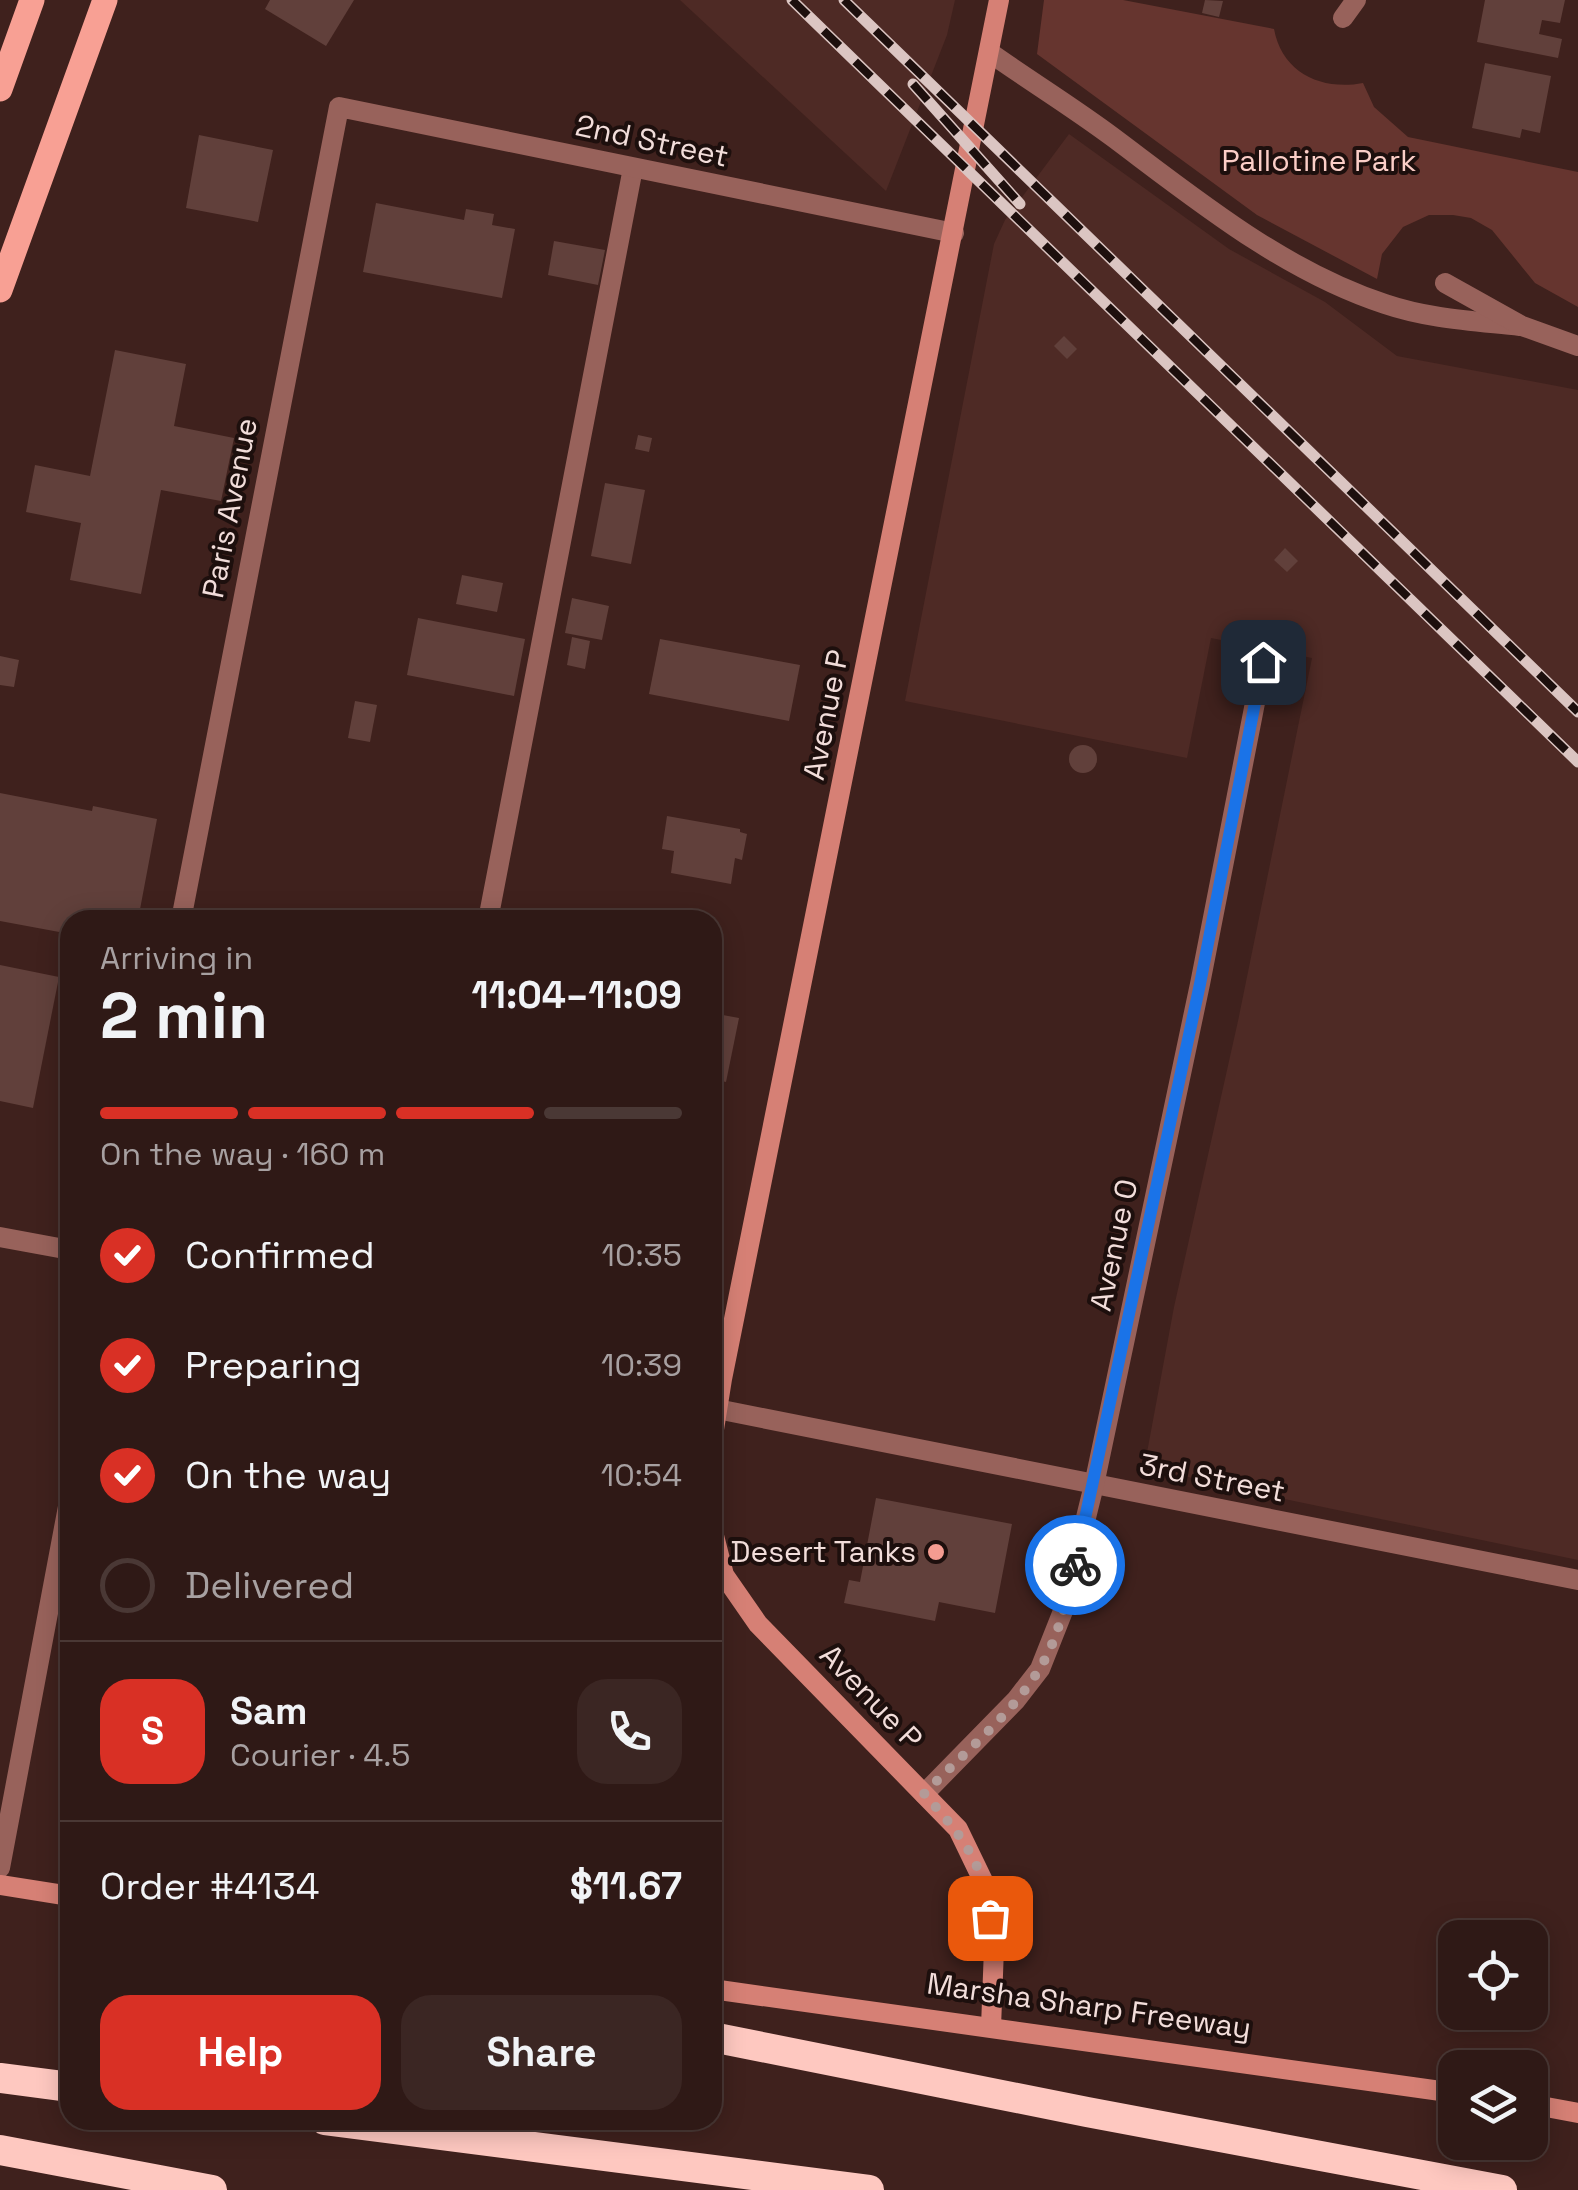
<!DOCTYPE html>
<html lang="en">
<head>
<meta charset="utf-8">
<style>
	:root { --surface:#2f1916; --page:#3b2623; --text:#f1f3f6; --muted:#a7a0a1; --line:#4a3835; --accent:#d93025 }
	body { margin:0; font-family:"Space Grotesk",sans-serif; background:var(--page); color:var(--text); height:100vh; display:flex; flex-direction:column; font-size:38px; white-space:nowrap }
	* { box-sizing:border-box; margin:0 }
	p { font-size:32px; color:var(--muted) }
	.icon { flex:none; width:55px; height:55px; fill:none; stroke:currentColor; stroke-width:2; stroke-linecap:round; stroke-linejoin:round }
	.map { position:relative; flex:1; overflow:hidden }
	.drawer { position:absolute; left:60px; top:910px; width:662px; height:1220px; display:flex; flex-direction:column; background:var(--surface); border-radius:30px; box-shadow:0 5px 25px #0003,0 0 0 2px var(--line) }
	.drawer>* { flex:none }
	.fabs { position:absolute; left:1438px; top:1920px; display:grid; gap:20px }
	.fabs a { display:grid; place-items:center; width:110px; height:110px; border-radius:20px; background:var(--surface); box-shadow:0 5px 25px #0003,0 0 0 2px var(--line); font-size:50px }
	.pin { position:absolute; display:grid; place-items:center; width:85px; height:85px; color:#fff; margin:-42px; border-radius:20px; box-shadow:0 5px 15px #0006 }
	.courier { position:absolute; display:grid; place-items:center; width:100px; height:100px; margin:-50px; border:8px solid #1a73e8; border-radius:50%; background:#fff; color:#222; box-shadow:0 2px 12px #0007 }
	.summary em { font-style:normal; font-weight:600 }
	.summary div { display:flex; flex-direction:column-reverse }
	.summary { display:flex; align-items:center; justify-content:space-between; height:170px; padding:0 40px }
	h1 { font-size:65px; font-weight:600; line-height:75px }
	.bar { display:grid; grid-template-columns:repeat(4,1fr); gap:15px 10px; align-content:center; height:120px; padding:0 40px }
	.bar i { height:12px; border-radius:8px; background:var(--line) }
	.bar .on { background:var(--accent) }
	.bar p { grid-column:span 4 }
	.line { display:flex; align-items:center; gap:25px; padding:0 40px; border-top:2px solid var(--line) }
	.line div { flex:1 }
	.round { display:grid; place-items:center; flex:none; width:105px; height:105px; border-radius:30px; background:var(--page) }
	ol { padding:0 40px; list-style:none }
	li { display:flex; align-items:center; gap:30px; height:110px }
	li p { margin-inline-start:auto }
	li .icon { padding:10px; border-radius:50%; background:var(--accent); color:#fff; stroke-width:4 }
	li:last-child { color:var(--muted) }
	li i { width:55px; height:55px; border:5px solid var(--line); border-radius:50% }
	.action { display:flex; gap:20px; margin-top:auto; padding:20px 40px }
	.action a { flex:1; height:115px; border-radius:30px; background:var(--accent); color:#fff; font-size:40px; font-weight:600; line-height:115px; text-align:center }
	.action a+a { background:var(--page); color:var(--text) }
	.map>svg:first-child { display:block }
	.built { fill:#4e2a25 }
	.green { fill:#66352f }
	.building { fill:#61403b }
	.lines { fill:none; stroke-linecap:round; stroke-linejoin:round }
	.lane { stroke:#98625b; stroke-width:20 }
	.street { stroke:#98625b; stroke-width:20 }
	.secondary { stroke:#d68075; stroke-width:20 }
	.primary { stroke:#f8a094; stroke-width:25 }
	.highway { stroke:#fec8c0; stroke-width:30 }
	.rail-casing { stroke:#dbc5c2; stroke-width:11 }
	.rail { stroke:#1d0f0d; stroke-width:8; stroke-dasharray:22; stroke-linecap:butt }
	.done { stroke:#b39b98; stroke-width:10; stroke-dasharray:0 18 }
	.route { stroke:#1a73e8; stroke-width:12 }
	.poi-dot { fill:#f59c91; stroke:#1d0f0d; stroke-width:4 }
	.labels { text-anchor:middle; stroke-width:8; stroke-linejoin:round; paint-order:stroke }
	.street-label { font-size:30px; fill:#f2ddda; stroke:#1d0f0d }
	.park-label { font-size:30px; fill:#fbcec7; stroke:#1d0f0d }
	.poi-label { font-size:30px; fill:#f2ddda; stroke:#1d0f0d; text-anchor:end }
</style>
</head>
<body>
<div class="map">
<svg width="1578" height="2190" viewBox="0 0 1578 2190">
	<rect width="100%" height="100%" fill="#3f211d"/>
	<g class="built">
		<polygon points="680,0 955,0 947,35 886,191"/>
		<polygon points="1069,134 1229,249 1325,302 1397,356 1578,390 1578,1560 1217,1485 1156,1468 1146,1458 1174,1307 1238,1021 1312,658 1211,638 1187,758 905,701 994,244 1005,220"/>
	</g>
	<path class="green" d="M1044 0H1123L1274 29C1282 73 1322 91 1363 83L1374 107 1408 137 1578 172V307L1535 283 1492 230 1471 218 1453 215H1429L1403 227 1382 254 1377 279 1257 215 1037 54Z"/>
	<g class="building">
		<polygon points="270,0 354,0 326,46 265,9"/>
		<polygon points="1205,0 1223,1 1219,17 1202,13"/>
		<polygon points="1485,0 1565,0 1560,23 1542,20 1539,34 1562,39 1558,58 1477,42"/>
		<polygon points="1485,63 1551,76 1540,133 1522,129 1520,138 1472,128"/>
		<polygon points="199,135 273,150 258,222 186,208"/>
		<polygon points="376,203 464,220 466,209 494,214 492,225 515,229 502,298 363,272"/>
		<polygon points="554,241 605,250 598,285 548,275"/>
		<polygon points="1064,336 1077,349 1067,359 1054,346"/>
		<polygon points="115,350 186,364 174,426 234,438 221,501 161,490 141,594 70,580 81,523 26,512 35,465 90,476"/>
		<polygon points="638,435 652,438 649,452 635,449"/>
		<polygon points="605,483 645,490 631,564 591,556"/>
		<polygon points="1285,548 1298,561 1287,572 1274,560"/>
		<polygon points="462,575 503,583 497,612 456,604"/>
		<polygon points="572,598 609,606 602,640 565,633"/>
		<polygon points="418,618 525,639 514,696 407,675"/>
		<polygon points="572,637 590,641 585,669 567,665"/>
		<polygon points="660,639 800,665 789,721 649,694"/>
		<polygon points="0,656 19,660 14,687 0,685"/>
		<polygon points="355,701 377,705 370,742 348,738"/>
		<circle cx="1083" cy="759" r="14"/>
		<polygon points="0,793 92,811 93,806 157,819 138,920 70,920 70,934 0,921"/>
		<polygon points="667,816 740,829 740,832 747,834 742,860 735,858 731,884 671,873 674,851 662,849"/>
		<polygon points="0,965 59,977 33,1108 0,1101"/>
		<polygon points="712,1013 739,1018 726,1082 712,1079"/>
		<polygon points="876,1498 1012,1524 995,1613 939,1602 935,1621 844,1603 849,1580 860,1582"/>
	</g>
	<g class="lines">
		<g class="lane">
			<path d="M989 52C1030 81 1074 108 1114 138 1198 201 1284 271 1385 304 1429 319 1475 321 1520 326"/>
			<polyline points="488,920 633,168"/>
		</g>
		<g class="street">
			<polyline points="1343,18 1356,0"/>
			<polyline points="1445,283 1522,326 1578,346"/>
			<polyline points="181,920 339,107 954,233"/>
			<polyline points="0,1237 70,1250"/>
			<polyline points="717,1409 1578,1580"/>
			<polyline points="924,1794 1016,1700 1040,1669 1063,1611 1094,1485 1200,984 1263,662"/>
			<polyline points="0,1868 70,1496"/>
		</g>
		<g class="secondary">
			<polyline points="712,1442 722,1379 999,0"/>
			<polyline points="712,1528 724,1575 758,1624 958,1829 987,1889 994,1948 991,2027"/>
			<polyline points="0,1885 70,1896"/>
			<polyline points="712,1989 1455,2093"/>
			<polyline points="1530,2104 1578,2113"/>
		</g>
		<g class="primary">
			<polyline points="0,89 32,0"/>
			<polyline points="0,290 105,0"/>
		</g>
		<g class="highway">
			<polyline points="712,2037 1087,2112 1502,2190"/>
			<polyline points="0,2078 70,2087"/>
			<polyline points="325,2120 869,2190"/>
			<polyline points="0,2150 212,2190"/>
		</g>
		<defs>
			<g id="rail">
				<polyline points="792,0 1578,762"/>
				<polyline points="844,0 1578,712"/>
				<polyline points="913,84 1020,204"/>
			</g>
		</defs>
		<use href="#rail" class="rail-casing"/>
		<use href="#rail" class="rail"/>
	</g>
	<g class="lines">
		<path class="done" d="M990 1918C985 1864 960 1833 924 1794 962 1754 1011 1716 1040 1668 1059 1637 1066 1600 1075 1565"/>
		<polyline class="route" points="1075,1565 1200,984 1263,662"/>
	</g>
	<circle class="poi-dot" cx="936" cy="1552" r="10"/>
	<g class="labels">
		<g class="street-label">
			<text transform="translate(652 141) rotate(12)" y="10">2nd Street</text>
			<text transform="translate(230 508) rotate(-79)" y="10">Paris Avenue</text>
			<text transform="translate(826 715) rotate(-79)" y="10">Avenue P</text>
			<text transform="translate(1114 1245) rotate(-78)" y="10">Avenue O</text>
			<text transform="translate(1212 1478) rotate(11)" y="10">3rd Street</text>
			<text transform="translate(871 1697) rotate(46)" y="10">Avenue P</text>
			<text transform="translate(1089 2006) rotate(8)" y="10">Marsha Sharp Freeway</text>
		</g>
		<g class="park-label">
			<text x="1319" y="171">Pallotine Park</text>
		</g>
		<g class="poi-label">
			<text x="916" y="1562">Desert Tanks</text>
		</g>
	</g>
</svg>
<div class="fabs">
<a><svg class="icon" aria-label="locate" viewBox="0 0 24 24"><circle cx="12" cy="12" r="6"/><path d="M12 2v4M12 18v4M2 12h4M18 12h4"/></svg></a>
<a><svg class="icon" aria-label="layers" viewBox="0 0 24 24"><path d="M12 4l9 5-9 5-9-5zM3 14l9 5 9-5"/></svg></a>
</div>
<div class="pin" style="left:990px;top:1918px;background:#ea580c"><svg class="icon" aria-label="bag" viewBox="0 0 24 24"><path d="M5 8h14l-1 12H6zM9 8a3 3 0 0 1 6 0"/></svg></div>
<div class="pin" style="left:1263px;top:662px;background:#1f2937"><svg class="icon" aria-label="home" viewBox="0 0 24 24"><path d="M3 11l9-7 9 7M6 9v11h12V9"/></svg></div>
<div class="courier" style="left:1075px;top:1565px"><svg class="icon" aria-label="bike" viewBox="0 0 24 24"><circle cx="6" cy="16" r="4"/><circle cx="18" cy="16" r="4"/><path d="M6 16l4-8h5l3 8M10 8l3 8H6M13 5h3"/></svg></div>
<section class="drawer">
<div class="summary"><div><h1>2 min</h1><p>Arriving in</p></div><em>11:04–11:09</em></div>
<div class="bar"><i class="on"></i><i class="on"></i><i class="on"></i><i></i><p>On the way · 160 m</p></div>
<ol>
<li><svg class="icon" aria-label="check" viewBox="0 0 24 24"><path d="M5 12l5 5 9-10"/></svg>Confirmed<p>10:35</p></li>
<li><svg class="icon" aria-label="check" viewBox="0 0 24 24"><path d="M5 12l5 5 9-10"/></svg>Preparing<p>10:39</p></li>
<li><svg class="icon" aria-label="check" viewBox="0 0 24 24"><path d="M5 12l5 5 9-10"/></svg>On the way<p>10:54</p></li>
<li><i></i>Delivered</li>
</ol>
<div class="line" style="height:180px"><b class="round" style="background:var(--accent);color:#fff">S</b><div><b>Sam</b><p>Courier · 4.5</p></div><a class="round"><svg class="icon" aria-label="phone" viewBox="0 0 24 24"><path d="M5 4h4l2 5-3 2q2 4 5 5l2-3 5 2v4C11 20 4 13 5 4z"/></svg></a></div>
<div class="line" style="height:130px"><div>Order #4134</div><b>$11.67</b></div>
<div class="action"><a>Help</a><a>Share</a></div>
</section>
</div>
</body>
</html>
